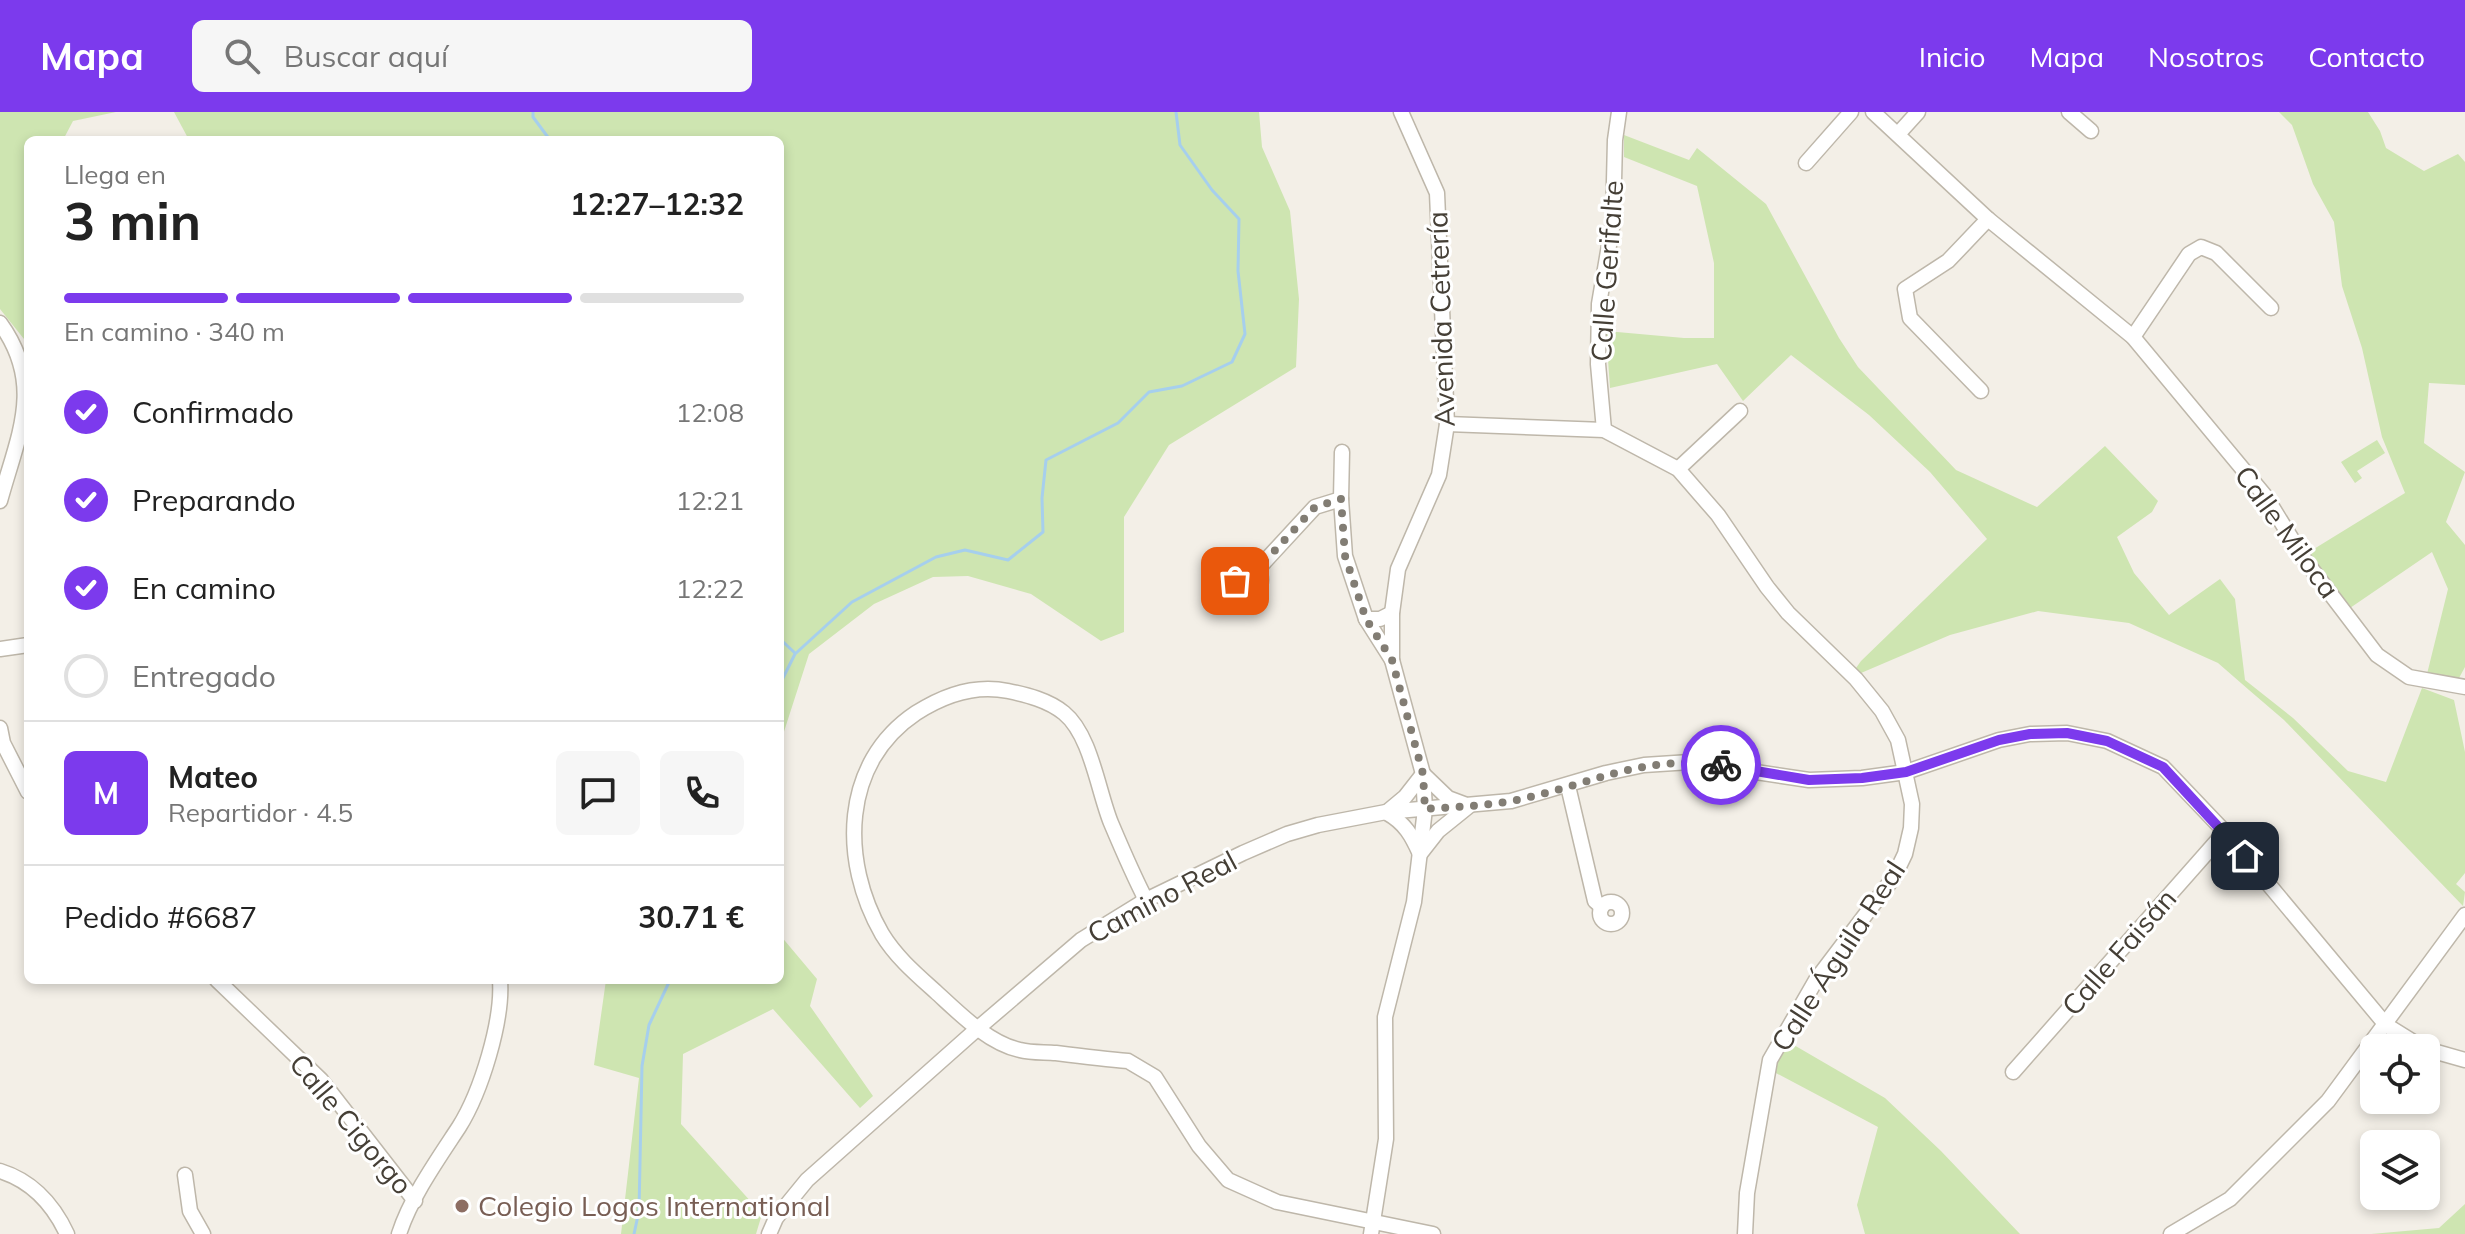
<!DOCTYPE html>
<html lang="es">
<head>
<meta charset="utf-8">
<style>
	:root { --surface:#fff; --page:#f6f6f6; --text:#222; --muted:#767676; --line:#e0e0e0; --accent:#7c3aed }
	body { margin:0; font-family:Mulish,sans-serif; background:var(--page); color:var(--text); height:100vh; display:flex; flex-direction:column; font-size:30px; white-space:nowrap }
	* { box-sizing:border-box; margin:0 }
	p { font-size:26px; color:var(--muted) }
	.icon { flex:none; width:44px; height:44px; fill:none; stroke:currentColor; stroke-width:2; stroke-linecap:round; stroke-linejoin:round }
	.map { position:relative; flex:1; overflow:hidden }
	.side { position:absolute; left:24px; top:24px; width:760px; height:848px; display:flex; flex-direction:column; background:var(--surface); border-radius:12px; box-shadow:0 4px 12px #0003 }
	.side>* { flex:none }
	.buttons { position:absolute; left:2360px; top:922px; display:grid; gap:16px }
	.buttons a { display:grid; place-items:center; width:80px; height:80px; border-radius:12px; background:var(--surface); box-shadow:0 4px 12px #0003; font-size:40px }
	.pin { position:absolute; display:grid; place-items:center; width:68px; height:68px; color:#fff; margin:-34px; border-radius:16px; box-shadow:0 4px 12px #0006 }
	.courier { position:absolute; display:grid; place-items:center; width:80px; height:80px; margin:-40px; border:6px solid #7c3aed; border-radius:50%; background:#fff; color:#222; box-shadow:0 2px 10px #0007 }
	.overview em { font-style:normal; font-weight:700 }
	.overview div { display:flex; flex-direction:column-reverse }
	.overview { display:flex; align-items:center; justify-content:space-between; height:136px; padding:0 40px }
	h1 { font-size:52px; font-weight:700; line-height:60px }
	.bar { display:grid; grid-template-columns:repeat(4,1fr); gap:12px 8px; align-content:center; height:96px; padding:0 40px }
	.bar i { height:10px; border-radius:6px; background:var(--line) }
	.bar .current { background:var(--accent) }
	.bar p { grid-column:span 4 }
	.line { display:flex; align-items:center; gap:20px; padding:0 40px; border-top:2px solid var(--line) }
	.line div { flex:1 }
	.round { display:grid; place-items:center; flex:none; width:84px; height:84px; border-radius:12px; background:var(--page) }
	ol { padding:0 40px; list-style:none }
	li { display:flex; align-items:center; gap:24px; height:88px }
	li p { margin-inline-start:auto }
	li .icon { padding:8px; border-radius:50%; background:var(--accent); color:#fff; stroke-width:4 }
	li:last-child { color:var(--muted) }
	li i { width:44px; height:44px; border:4px solid var(--line); border-radius:50% }
	header { display:flex; align-items:center; gap:48px; box-sizing:border-box; height:112px; padding:0 40px; background:var(--accent); color:#fff }
	header strong { font-size:38px }
	nav { display:flex; gap:44px; margin-inline-start:auto; font-size:28px }
	.search { width:560px; height:72px; background:var(--page); display:flex; align-items:center; gap:20px; box-sizing:border-box; padding:0 28px; border-radius:12px; color:var(--muted); font-size:30px }
	.map>svg:first-child { display:block }
	.green { fill:#cee5b1 }
	.lines { fill:none; stroke-linecap:round; stroke-linejoin:round }
	.stream { stroke:#a6cfed; stroke-width:3 }
	.minor-casing { stroke:#beb7aa; stroke-width:17 }
	.minor { stroke:#fff; stroke-width:14 }
	.done { stroke:#827d74; stroke-width:8; stroke-dasharray:0 14.4 }
	.route { stroke:#7c3aed; stroke-width:10 }
	.education-dot { fill:#8d6e63; stroke:#fff; stroke-width:3 }
	.labels { text-anchor:middle; stroke-width:6; stroke-linejoin:round; paint-order:stroke }
	.street-label { font-size:28px; fill:#453f36; stroke:#fff }
	.education-label { font-size:28px; fill:#785e54; stroke:#fff; text-anchor:start }
</style>
</head>
<body>
<header>
<strong>Mapa</strong>
<div class="search"><svg class="icon" aria-label="search" viewBox="0 0 24 24"><circle cx="10" cy="10" r="6"/><path d="M15 15l6 6"/></svg>Buscar aquí</div>
<nav><a>Inicio</a><a>Mapa</a><a>Nosotros</a><a>Contacto</a></nav>
</header>
<div class="map">
<svg width="2465" height="1122" viewBox="0 0 2465 1122">
	<rect width="100%" height="100%" fill="#f3efe7"/>
	<g class="green">
		<polygon points="0,0 116,0 73,9 63,28 28,28 28,232 0,197"/>
		<polygon points="174,0 1259,0 1262,35 1290,99 1299,187 1296,255 1169,333 1124,405 1124,520 1101,529 1031,482 968,464 933,465 874,492 809,542 780,632 780,28 189,28"/>
		<polygon points="2279,0 2368,0 2380,19 2386,36 2424,59 2458,42 2465,50 2465,273 2429,271 2424,331 2465,360 2446,410 2465,433 2465,555 2459,566 2453,567 2427,562 2448,477 2432,440 2350,496 2309,440 2405,381 2382,325 2362,236 2342,174 2334,110 2313,72 2292,13"/>
		<polygon points="1624,23 1689,48 1697,36 1766,92 1839,226 1858,255 1956,358 2037,395 2105,334 2158,389 2152,400 2117,425 2134,461 2169,503 2220,467 2235,487 2245,568 2293,606 2348,659 2386,670 2422,576 2454,588 2465,640 2465,761 2456,772 2465,780 2463,794 2284,608 2249,578 2218,551 2129,511 2038,499 1950,523 1861,561 1856,556 1861,549 1987,427 1930,360 1869,303 1791,243 1743,289 1717,252 1610,276 1606,219 1684,226 1714,226 1714,151 1697,74 1624,45"/>
		<polygon points="2377,328 2385,341 2357,359 2362,366 2355,371 2341,350"/>
		<polygon points="780,823 817,867 810,894 873,984 860,996 773,897 683,942 681,1012 762,1102 756,1122 621,1122 639,966 594,953 606,868 780,868"/>
		<polygon points="1787,929 1885,986 1941,1039 2020,1122 1865,1122 1857,1093 1878,1015 1774,960"/>
		<polygon points="2465,1092 2465,1122 2371,1122 2439,1116"/>
	</g>
	<g class="lines">
		<g class="stream">
			<polyline points="533,0 533,5 550,28"/>
			<polyline points="780,527 795,541"/>
			<polyline points="780,572 795,542 852,490 936,445 965,438 1008,448 1043,420 1042,386 1046,348 1118,311 1149,280 1182,274 1232,250 1245,222 1238,159 1239,107 1212,78 1180,33 1176,0"/>
			<polyline points="634,1122 639,1099 642,954 649,913 670,868"/>
		</g>
		<defs>
			<g id="minor">
				<polyline points="1873,0 1988,107 2133,225 2266,385 2304,447 2377,543 2409,565 2465,575"/>
				<polyline points="2069,0 2091,19"/>
				<polyline points="1899,21 1918,0"/>
				<polyline points="1806,51 1851,0"/>
				<path d="M0 211C45 273 18 323 0 389"/>
				<polyline points="2133,225 2189,142 2201,135 2216,141 2271,196"/>
				<polyline points="1981,279 1910,206 1905,177 1948,149 1988,107"/>
				<polyline points="1447,312 1604,318 1678,357 1718,403 1767,475 1788,501 1856,567 1882,599 1898,628 1912,692 1911,716 1905,742 1894,765 1816,868 1770,948 1747,1081 1745,1122"/>
				<polyline points="1604,318 1598,252 1599,192 1613,110 1615,28 1619,0"/>
				<polyline points="1342,340 1341,387 1345,444 1366,507"/>
				<polyline points="1678,357 1740,299"/>
				<circle cx="1248" cy="468" r="13"/>
				<polyline points="1256,459 1315,395 1341,387"/>
				<polyline points="0,537 28,533"/>
				<polyline points="1392,548 1366,507 1380,507 1392,501"/>
				<polyline points="0,616 3,631 28,680"/>
				<polyline points="1423,662 1448,686 1464,692"/>
				<polyline points="1568,674 1595,789 1602,795"/>
				<polyline points="1387,700 1405,685 1423,662"/>
				<path d="M1387 701C1405 711 1412 724 1420 742L1438 719 1469 694"/>
				<path d="M1146 788C1133 763 1122 737 1111 711 1098 679 1091 623 1064 601 1048 588 1027 583 1008 579 975 572 944 583 916 601 841 651 840 749 882 822 896 845 916 862 936 880 959 901 988 931 1020 938 1031 941 1044 940 1056 941 1080 944 1104 947 1128 949L1155 965 1199 1034 1228 1068 1277 1090 1433 1122"/>
				<circle cx="1611" cy="801" r="11"/>
				<polyline points="217,868 321,968 415,1089"/>
				<polyline points="2426,937 2465,948"/>
				<polyline points="2013,960 2225,720"/>
				<path d="M0 1059C32 1069 53 1092 67 1122"/>
				<polyline points="185,1063 190,1099 203,1122"/>
				<path d="M399 1122C411 1085 438 1047 459 1015 481 980 503 909 500 868"/>
				<polyline points="769,1122 776,1106 807,1068 977,917 1081,828 1146,788 1243,741 1287,722 1318,713 1386,700 1511,689 1606,661 1644,653 1690,650 1809,668 1862,666 1906,660 1999,628 2030,622 2067,621 2107,629 2163,655 2225,720 2386,913 2423,936"/>
				<polyline points="1371,1122 1386,1027 1385,905 1414,790 1425,697 1423,662 1392,548 1392,501 1398,457 1439,363 1447,312 1437,81 1401,0"/>
				<polyline points="2171,1122 2230,1087 2328,989 2465,803"/>
			</g>
		</defs>
		<use href="#minor" class="minor-casing"/>
		<use href="#minor" class="minor"/>
	</g>
	<g class="lines">
		<path class="done" d="M1235 469 1236 463 1245 455 1256 459 1315 395 1341 387 1345 444 1366 507 1392 548 1423 662 1425 697C1454 695 1483 694 1511 689 1587 675 1639 642 1721 653"/>
		<polyline class="route" points="1721,653 1809,668 1862,666 1906,660 1999,628 2030,622 2067,621 2107,629 2163,655 2245,744"/>
	</g>
	<circle class="education-dot" cx="462" cy="1094" r="8"/>
	<g class="labels">
		<g class="street-label">
			<text transform="translate(1607 159) rotate(-86)" y="10">Calle Gerifalte</text>
			<text transform="translate(1441 207) rotate(-92)" y="10">Avenida Cetrería</text>
			<text transform="translate(2287 420) rotate(54)" y="10">Calle Miloca</text>
			<text transform="translate(1162 785) rotate(-28)" y="10">Camino Real</text>
			<text transform="translate(2119 840) rotate(-49)" y="10">Calle Faisán</text>
			<text transform="translate(1838 844) rotate(-57)" y="10">Calle Águila Real</text>
			<text transform="translate(351 1012) rotate(50)" y="10">Calle Cigorgo</text>
		</g>
		<g class="education-label">
			<text x="478" y="1104">Colegio Logos International</text>
		</g>
	</g>
</svg>
<div class="buttons">
<a><svg class="icon" aria-label="locate" viewBox="0 0 24 24"><circle cx="12" cy="12" r="6"/><path d="M12 2v4M12 18v4M2 12h4M18 12h4"/></svg></a>
<a><svg class="icon" aria-label="layers" viewBox="0 0 24 24"><path d="M12 4l9 5-9 5-9-5zM3 14l9 5 9-5"/></svg></a>
</div>
<div class="pin" style="left:1235px;top:469px;background:#ea580c"><svg class="icon" aria-label="bag" viewBox="0 0 24 24"><path d="M5 8h14l-1 12H6zM9 8a3 3 0 0 1 6 0"/></svg></div>
<div class="pin" style="left:2245px;top:744px;background:#1f2937"><svg class="icon" aria-label="home" viewBox="0 0 24 24"><path d="M3 11l9-7 9 7M6 9v11h12V9"/></svg></div>
<div class="courier" style="left:1721px;top:653px"><svg class="icon" aria-label="bike" viewBox="0 0 24 24"><circle cx="6" cy="16" r="4"/><circle cx="18" cy="16" r="4"/><path d="M6 16l4-8h5l3 8M10 8l3 8H6M13 5h3"/></svg></div>
<section class="side">
<div class="overview"><div><h1>3 min</h1><p>Llega en</p></div><em>12:27–12:32</em></div>
<div class="bar"><i class="current"></i><i class="current"></i><i class="current"></i><i></i><p>En camino · 340 m</p></div>
<ol>
<li><svg class="icon" aria-label="check" viewBox="0 0 24 24"><path d="M5 12l5 5 9-10"/></svg>Confirmado<p>12:08</p></li>
<li><svg class="icon" aria-label="check" viewBox="0 0 24 24"><path d="M5 12l5 5 9-10"/></svg>Preparando<p>12:21</p></li>
<li><svg class="icon" aria-label="check" viewBox="0 0 24 24"><path d="M5 12l5 5 9-10"/></svg>En camino<p>12:22</p></li>
<li><i></i>Entregado</li>
</ol>
<div class="line" style="height:144px"><b class="round" style="background:var(--accent);color:#fff">M</b><div><b>Mateo</b><p>Repartidor · 4.5</p></div><a class="round"><svg class="icon" aria-label="chat" viewBox="0 0 24 24"><path d="M4 5h16v11H9l-5 4z"/></svg></a><a class="round"><svg class="icon" aria-label="phone" viewBox="0 0 24 24"><path d="M5 4h4l2 5-3 2q2 4 5 5l2-3 5 2v4C11 20 4 13 5 4z"/></svg></a></div>
<div class="line" style="height:104px"><div>Pedido #6687</div><b>30.71 €</b></div>
</section>
</div>
</body>
</html>
